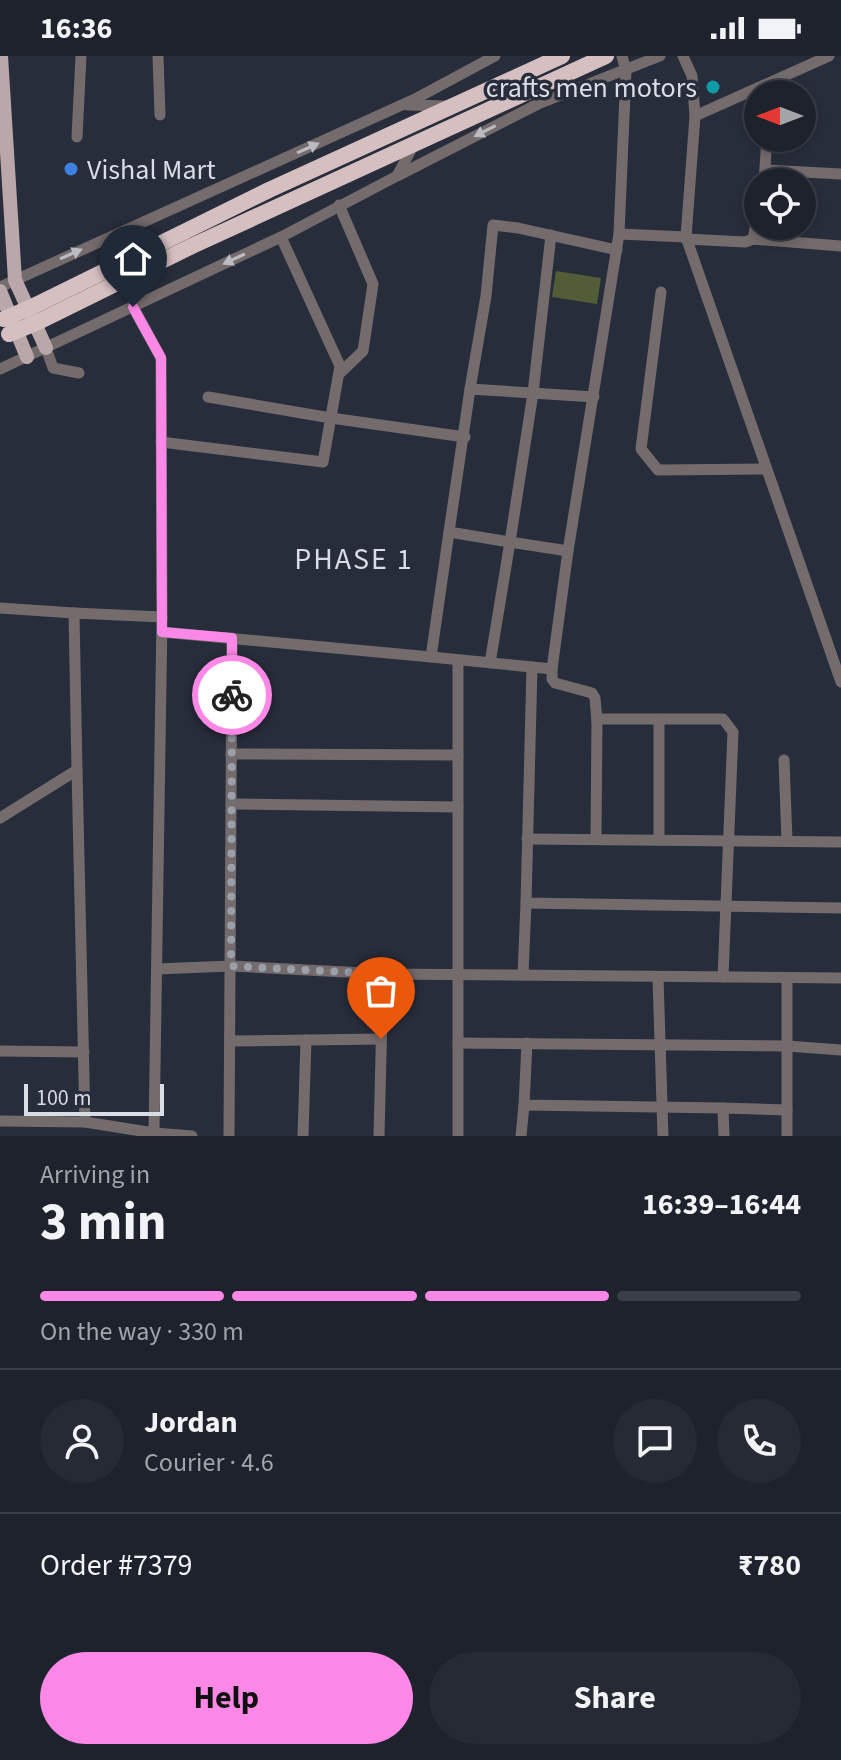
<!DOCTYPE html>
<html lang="en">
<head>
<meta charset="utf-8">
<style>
	:root { --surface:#1e222c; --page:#262a34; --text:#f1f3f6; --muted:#a1a4a9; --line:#3c3f48; --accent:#fb87e6 }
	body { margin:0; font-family:"Source Sans 3",sans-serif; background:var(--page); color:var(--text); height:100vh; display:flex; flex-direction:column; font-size:30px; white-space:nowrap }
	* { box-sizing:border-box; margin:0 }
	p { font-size:26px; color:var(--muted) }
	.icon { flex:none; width:44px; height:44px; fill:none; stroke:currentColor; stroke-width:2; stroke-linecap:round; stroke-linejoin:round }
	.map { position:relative; height:1080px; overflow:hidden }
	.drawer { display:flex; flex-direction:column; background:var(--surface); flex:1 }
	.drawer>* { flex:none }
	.needle { width:52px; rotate:270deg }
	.controls { position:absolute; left:744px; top:24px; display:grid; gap:16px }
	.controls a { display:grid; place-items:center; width:72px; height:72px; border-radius:50%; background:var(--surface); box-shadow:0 4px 12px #0003,0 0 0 2px var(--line); font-size:40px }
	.scale { position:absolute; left:24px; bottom:20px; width:140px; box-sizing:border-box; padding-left:8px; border:4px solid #d9dde5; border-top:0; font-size:22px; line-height:28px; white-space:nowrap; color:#d9dde5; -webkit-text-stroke:6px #282d3b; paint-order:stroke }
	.pin { position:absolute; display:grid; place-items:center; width:68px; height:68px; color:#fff; margin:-82px -34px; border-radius:50% 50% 50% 0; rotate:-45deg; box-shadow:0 0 8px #0007 }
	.pin .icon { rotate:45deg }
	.courier { position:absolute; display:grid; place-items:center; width:80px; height:80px; margin:-40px; border:6px solid #fb87e6; border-radius:50%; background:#fff; color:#222; box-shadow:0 2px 10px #0007 }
	.overview em { font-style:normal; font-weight:700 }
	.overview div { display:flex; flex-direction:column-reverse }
	.overview { display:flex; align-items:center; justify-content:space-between; height:136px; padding:0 40px }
	h1 { font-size:52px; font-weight:700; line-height:60px }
	.bar { display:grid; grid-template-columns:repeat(4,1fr); gap:12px 8px; align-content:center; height:96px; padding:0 40px }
	.bar i { height:10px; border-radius:6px; background:var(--line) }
	.bar .selected { background:var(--accent) }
	.bar p { grid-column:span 4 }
	.line { display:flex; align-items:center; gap:20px; padding:0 40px; border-top:2px solid var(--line) }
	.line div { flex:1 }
	.round { display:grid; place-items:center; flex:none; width:84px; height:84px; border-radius:42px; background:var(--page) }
	.action { display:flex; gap:16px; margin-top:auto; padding:16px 40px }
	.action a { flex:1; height:92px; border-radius:48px; background:var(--accent); color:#111; font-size:32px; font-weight:700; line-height:92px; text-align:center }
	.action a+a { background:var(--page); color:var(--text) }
	.status { display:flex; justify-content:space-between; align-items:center; height:56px; padding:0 40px; background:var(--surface); direction:ltr }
	.status svg { height:22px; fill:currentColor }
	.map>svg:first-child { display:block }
	.green { fill:#525c36 }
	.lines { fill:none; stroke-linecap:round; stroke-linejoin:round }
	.minor { stroke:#746b6c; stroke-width:11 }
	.major { stroke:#b9a7a9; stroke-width:14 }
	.highway { stroke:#d5bfc1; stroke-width:16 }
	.highway-bridge { stroke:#d5bfc1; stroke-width:16 }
	.oneway { fill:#bbbbc1 }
	.done { stroke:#9b9faa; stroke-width:8; stroke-dasharray:0 14.4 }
	.route { stroke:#fb87e6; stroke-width:10 }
	.culture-dot { fill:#0f9aa8; stroke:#282d3b; stroke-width:3 }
	.shop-dot { fill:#3f7fe0; stroke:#282d3b; stroke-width:3 }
	.labels { text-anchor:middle; stroke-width:7; stroke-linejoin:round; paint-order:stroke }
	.poi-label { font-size:28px; fill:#d9dde5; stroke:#282d3b; text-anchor:end }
	.neighbourhood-label { font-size:30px; letter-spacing:2px; fill:#d9dde5; stroke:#282d3b }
</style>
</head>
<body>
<div class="status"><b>16:36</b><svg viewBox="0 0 49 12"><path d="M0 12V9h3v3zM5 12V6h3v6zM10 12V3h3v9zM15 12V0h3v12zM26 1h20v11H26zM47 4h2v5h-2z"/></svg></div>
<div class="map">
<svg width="841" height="1080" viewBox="0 0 841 1080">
	<rect width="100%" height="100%" fill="#282d3b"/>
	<polygon class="green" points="556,215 601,222 597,248 552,241"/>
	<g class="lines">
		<g class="minor">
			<polyline points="158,0 160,59"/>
			<polyline points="622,0 626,15 619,178 686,181 695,60 829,0"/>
			<polyline points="683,0 692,20 695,60"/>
			<polyline points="408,49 446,50"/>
			<polyline points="77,81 81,0"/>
			<polyline points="766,114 841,118"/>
			<polyline points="399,119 538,48 660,0"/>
			<polyline points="764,126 767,82"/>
			<polyline points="551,179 533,337 510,486 449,476 470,333 594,341"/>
			<polyline points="686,181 841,626"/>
			<polyline points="686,183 745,186 753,183 841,190"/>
			<polyline points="753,183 758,157"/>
			<polyline points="0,231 415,43 495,0"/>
			<polyline points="661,236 641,393 658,414 765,413"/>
			<polyline points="46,292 53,312 79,317"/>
			<polyline points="0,313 281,181 397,120 413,90"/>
			<polyline points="339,318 363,295 373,228 339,149"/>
			<polyline points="470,333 486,240 493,169 518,172 617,194"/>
			<polyline points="208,341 331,362 465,381"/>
			<polyline points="161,386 323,406 340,310 281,181"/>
			<polyline points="568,495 619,178"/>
			<polyline points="0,552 74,557"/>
			<polyline points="162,576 431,601 552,613 568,495 510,486 490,607"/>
			<polyline points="431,601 449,476"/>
			<polyline points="458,604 458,1080"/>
			<polyline points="532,611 526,847 841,852"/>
			<polyline points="552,613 552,623 555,627 592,637 595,642 597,666"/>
			<polyline points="659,663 659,783"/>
			<polyline points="231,698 458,699"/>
			<polyline points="784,704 787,785"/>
			<polyline points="77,714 85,1066"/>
			<polyline points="231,748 458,751"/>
			<polyline points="0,762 77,714 74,557 162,561 161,302 133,251"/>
			<polyline points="527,783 841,786"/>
			<polyline points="596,783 597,663 723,663 733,676 723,921"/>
			<polyline points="157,913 231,910 383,918 841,922"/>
			<polyline points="523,919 526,847"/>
			<polyline points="658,921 663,1080"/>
			<polyline points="230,985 381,983"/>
			<polyline points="458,987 787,990 841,994"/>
			<polyline points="527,987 524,1049 723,1052"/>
			<polyline points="0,995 84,996"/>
			<polyline points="787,1054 787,1080"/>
			<polyline points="0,1065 85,1066 154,1077 162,561"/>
			<polyline points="154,1077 192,1080"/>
			<polyline points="229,1080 232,582"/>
			<polyline points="303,1080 306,984"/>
			<polyline points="379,1080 383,918"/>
			<polyline points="521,1080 524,1049"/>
			<polyline points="724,1080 723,1052 787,1054 787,922"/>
		</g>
		<g class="major">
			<polyline points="1,0 15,224 46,292"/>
			<polyline points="0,235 27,301"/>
		</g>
		<g class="highway">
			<polyline points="36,249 269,134 562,0"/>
			<polyline points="38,266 192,190 606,0"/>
		</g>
		<g class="highway-bridge">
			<polyline points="4,263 36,249"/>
			<polyline points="9,278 38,266"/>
		</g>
	</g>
	<defs><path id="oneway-solid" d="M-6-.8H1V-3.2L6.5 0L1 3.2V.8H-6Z" transform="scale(2)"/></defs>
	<g class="oneway">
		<use href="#oneway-solid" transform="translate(485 75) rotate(153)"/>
		<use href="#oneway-solid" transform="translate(308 92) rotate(-24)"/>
		<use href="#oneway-solid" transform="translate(71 198) rotate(-24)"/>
		<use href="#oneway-solid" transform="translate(234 203) rotate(155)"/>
	</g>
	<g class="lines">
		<polyline class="done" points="232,639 231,910 383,918 381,983"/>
		<polyline class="route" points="133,251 161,302 162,576 232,582 232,639"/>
	</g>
	<circle class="culture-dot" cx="713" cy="31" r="8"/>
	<circle class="shop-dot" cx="71" cy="113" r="8"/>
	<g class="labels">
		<g class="poi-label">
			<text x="697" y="41">crafts men motors</text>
			<text x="87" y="123" text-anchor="start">Vishal Mart</text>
		</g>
		<g class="neighbourhood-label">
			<text x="354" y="513">PHASE 1</text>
		</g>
	</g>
</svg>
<div class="controls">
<a><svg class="needle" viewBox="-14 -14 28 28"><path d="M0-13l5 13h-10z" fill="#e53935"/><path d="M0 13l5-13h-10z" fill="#a1a4a9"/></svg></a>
<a><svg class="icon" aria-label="locate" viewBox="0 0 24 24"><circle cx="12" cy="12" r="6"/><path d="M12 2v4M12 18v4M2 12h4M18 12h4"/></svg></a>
</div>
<div class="scale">100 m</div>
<div class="pin" style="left:381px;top:983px;background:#ea580c"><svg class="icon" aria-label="bag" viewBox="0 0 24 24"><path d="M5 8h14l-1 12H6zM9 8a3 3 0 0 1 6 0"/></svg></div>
<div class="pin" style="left:133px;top:251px;background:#1f2937"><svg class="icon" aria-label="home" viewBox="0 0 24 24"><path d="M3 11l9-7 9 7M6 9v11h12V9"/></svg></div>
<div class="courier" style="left:232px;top:639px"><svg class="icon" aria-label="bike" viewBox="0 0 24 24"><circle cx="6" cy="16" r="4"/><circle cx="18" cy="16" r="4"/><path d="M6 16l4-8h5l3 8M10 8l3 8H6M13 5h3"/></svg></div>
</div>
<section class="drawer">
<div class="overview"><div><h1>3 min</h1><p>Arriving in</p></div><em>16:39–16:44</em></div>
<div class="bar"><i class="selected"></i><i class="selected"></i><i class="selected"></i><i></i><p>On the way · 330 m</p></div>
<div class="line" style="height:144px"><a class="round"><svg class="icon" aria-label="person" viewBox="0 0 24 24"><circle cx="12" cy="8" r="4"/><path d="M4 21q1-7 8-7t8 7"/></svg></a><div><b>Jordan</b><p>Courier · 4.6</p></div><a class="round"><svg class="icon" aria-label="chat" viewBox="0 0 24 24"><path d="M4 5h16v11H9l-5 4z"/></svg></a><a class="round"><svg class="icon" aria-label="phone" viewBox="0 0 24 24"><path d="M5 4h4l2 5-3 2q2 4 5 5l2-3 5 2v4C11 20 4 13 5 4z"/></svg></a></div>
<div class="line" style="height:104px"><div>Order #7379</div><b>₹780</b></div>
<div class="action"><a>Help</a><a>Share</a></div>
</section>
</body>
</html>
